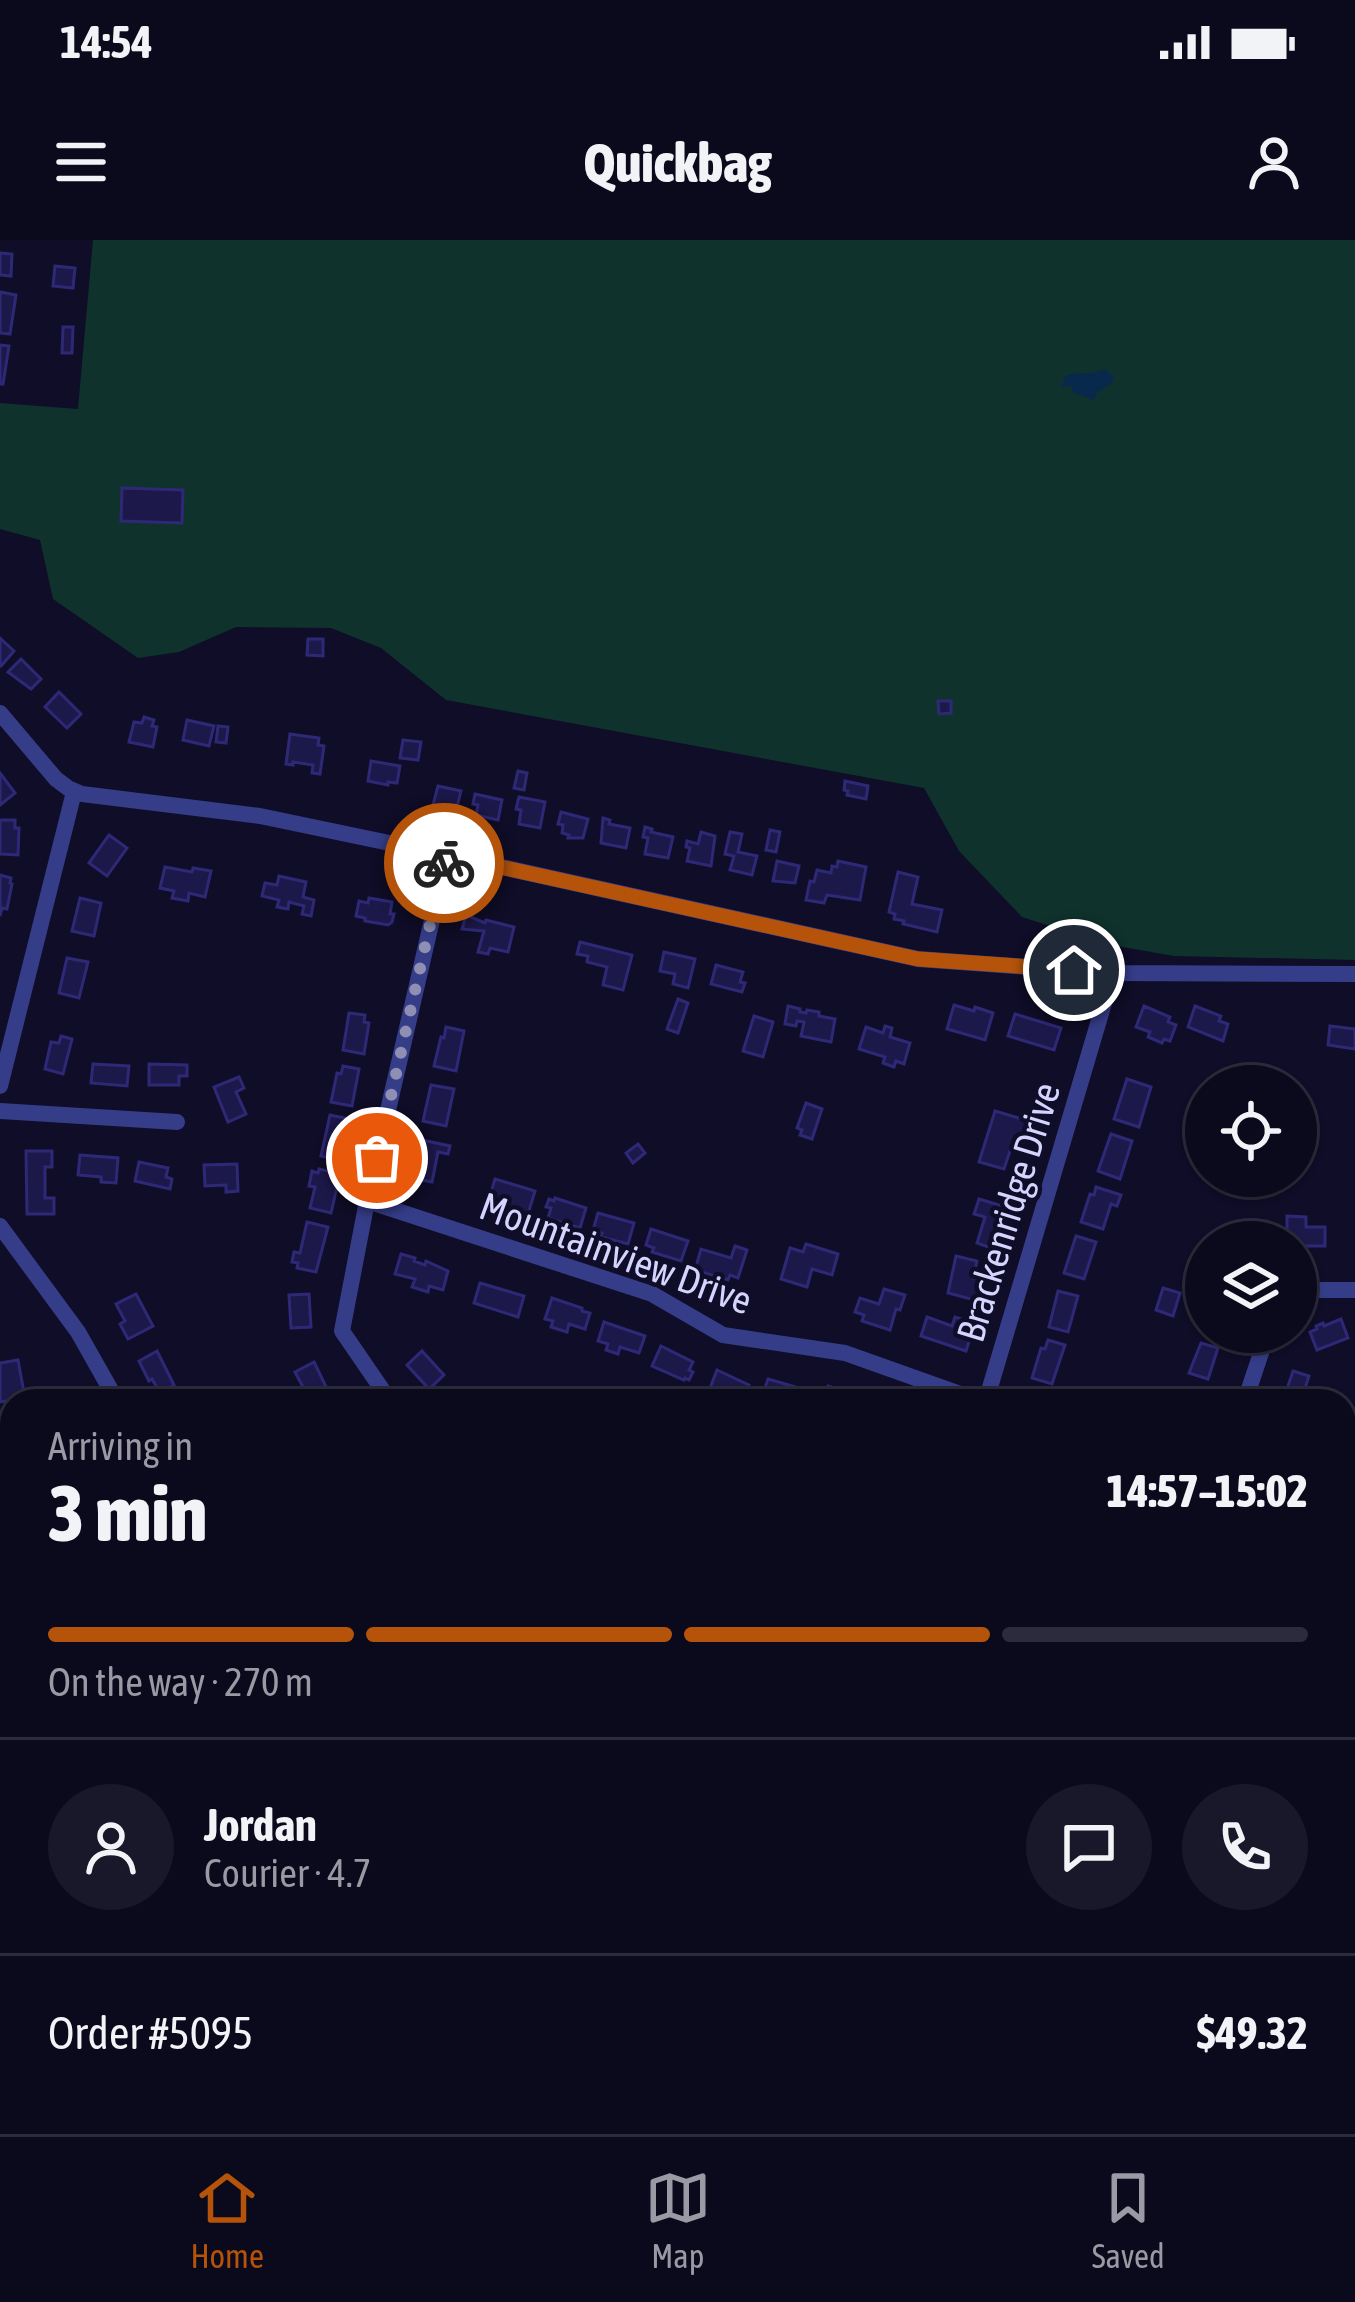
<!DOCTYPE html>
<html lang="en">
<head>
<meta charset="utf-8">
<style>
	:root { --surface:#0b0a1d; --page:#19182a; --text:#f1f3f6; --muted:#9a9aa4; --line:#2b2b3b; --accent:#b45309 }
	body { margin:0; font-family:"Asap Condensed",sans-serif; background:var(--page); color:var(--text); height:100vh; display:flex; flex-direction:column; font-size:45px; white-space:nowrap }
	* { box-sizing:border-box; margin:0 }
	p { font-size:39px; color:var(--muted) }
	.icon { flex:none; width:66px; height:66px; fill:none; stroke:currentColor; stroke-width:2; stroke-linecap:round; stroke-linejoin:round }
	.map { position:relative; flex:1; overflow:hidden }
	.details { position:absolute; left:0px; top:1149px; width:1356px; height:747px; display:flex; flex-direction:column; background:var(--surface); border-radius:36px 36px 0 0; box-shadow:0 3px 9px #0004,0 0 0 3px var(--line) }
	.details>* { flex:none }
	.tools { position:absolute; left:1185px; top:825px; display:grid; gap:24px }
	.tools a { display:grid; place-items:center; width:132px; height:132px; border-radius:50%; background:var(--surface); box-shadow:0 3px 9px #0004,0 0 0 3px var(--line); font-size:60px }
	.pin { position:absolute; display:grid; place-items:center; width:102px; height:102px; color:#fff; margin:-51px; border:6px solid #fff; border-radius:50%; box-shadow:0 3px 12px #0007 }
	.courier { position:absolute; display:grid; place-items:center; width:120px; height:120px; margin:-60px; border:9px solid #b45309; border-radius:50%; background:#fff; color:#222; box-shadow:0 3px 15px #0007 }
	.summary em { font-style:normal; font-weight:800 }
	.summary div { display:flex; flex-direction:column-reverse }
	.summary { display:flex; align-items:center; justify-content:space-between; height:204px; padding:0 48px }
	h1 { font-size:78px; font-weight:800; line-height:90px }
	.bar { display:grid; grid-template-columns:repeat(4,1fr); gap:18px 12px; align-content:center; height:144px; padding:0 48px }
	.bar i { height:15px; border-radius:9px; background:var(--line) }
	.bar .selected { background:var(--accent) }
	.bar p { grid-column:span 4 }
	.line { display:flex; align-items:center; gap:30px; padding:0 48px; border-top:3px solid var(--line) }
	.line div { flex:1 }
	.round { display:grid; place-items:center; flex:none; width:126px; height:126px; border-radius:63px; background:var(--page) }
	.status { display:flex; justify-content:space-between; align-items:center; height:84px; padding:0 60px; background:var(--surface); direction:ltr }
	.status svg { height:33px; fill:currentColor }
	header { display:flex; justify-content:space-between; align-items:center; height:156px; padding:0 48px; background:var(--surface); font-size:54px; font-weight:800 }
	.dock { display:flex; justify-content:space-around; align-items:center; height:168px; border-top:3px solid var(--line); background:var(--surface); font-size:33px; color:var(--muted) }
	.dock a { display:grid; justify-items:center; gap:6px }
	.dock .selected { color:var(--accent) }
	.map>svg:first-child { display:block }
	.green { fill:#10322c }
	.water { fill:#08294b }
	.building { fill:#1c1849; stroke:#2e2977; stroke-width:3 }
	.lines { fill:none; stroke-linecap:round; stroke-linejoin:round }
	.minor { stroke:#353d89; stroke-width:16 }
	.done { stroke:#8f8eb3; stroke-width:12; stroke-dasharray:0 21.6 }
	.route { stroke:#b45309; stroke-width:15 }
	.labels { text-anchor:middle; stroke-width:9; stroke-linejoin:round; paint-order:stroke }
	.street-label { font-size:39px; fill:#d4d4ff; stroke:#0f0d27 }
</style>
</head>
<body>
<div class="status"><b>14:54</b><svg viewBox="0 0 49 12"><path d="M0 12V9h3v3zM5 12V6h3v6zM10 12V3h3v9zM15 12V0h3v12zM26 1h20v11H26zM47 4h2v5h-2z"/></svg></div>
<header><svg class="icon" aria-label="menu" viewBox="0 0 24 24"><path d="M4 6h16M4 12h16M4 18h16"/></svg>Quickbag<svg class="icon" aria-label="person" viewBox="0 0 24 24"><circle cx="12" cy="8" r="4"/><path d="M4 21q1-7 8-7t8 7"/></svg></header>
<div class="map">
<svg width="1355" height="1894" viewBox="0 0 1355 1894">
	<rect width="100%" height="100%" fill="#0f0d27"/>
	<g class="green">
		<polygon points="93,0 1355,0 1355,720 1174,716 1106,704 1022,677 959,611 924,548 446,460 381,408 331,388 236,387 179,412 138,418 53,359 40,300 0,289 0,163 78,169"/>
		<polygon points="12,1639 12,1884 983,1884 984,1894 0,1894 0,1649"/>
		<polygon points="1344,1728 1355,1728 1355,1894 1075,1894 1084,1884 1344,1884"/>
	</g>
	<path class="water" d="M1105 129 1114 137 1112 143 1097 153 1093 160 1072 152V146L1062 147 1065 136C1078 130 1091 137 1105 129Z"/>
	<g class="building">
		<polygon points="0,13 12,14 11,36 0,35"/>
		<polygon points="55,26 75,28 73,48 53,46"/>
		<polygon points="0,52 16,55 10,94 0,93"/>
		<polygon points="63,87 73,87 72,113 62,113"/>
		<polygon points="0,105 9,106 3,144 0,144"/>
		<polygon points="122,248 183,250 182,283 121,281"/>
		<polygon points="0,398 14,411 1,426 0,425"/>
		<polygon points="308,399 323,399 323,416 307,415"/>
		<polygon points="21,419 41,439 31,449 8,432"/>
		<polygon points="59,452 81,474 67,488 45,467"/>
		<polygon points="938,461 951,461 951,473 939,474"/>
		<polygon points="144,477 154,480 152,486 157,487 153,507 129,502 134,482 142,483"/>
		<polygon points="187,480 214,486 209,506 183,500"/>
		<polygon points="218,486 228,487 226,503 216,502"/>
		<polygon points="290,494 319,498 318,505 324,506 320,534 312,533 313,525 293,522 293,525 286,524"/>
		<polygon points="403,500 421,502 418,520 400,518"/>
		<polygon points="371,521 400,526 397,543 388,542 388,545 368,541"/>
		<polygon points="518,531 527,533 524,550 514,548"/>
		<polygon points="0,533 15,553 0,565"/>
		<polygon points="845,541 868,546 866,559 847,555 848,551 844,550"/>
		<polygon points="438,546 461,551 456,571 433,565"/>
		<polygon points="475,554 502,560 498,580 476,575 478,565 473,564"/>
		<polygon points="519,557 545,562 540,588 519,584 521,570 516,569"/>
		<polygon points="561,572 588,579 583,598 568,598 569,595 562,593 563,585 558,584"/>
		<polygon points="603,578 610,580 609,584 630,588 626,608 601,603"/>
		<polygon points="0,580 15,580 15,588 19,588 18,615 0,614"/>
		<polygon points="645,587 652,589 651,592 673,597 668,618 645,614 648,598 643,597"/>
		<polygon points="770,590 780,592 776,612 766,610"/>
		<polygon points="701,592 715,596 711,626 687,621 690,608 686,607 687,601 698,604"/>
		<polygon points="730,592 742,594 738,612 757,616 752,635 730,630 734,616 725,614"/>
		<polygon points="109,595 127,608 107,636 89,623"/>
		<polygon points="777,621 799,626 795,643 773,641"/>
		<polygon points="838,621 866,627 860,660 827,655 824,663 806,660 810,641 814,642 817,630 831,633 832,626 837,627"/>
		<polygon points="165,627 192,632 193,628 211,631 205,657 189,653 188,661 172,658 174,651 160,648"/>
		<polygon points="898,632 918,637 912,664 942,670 937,692 903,684 904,681 894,679 895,674 889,672"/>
		<polygon points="0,635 11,638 10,643 12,644 7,669 2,668 0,676"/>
		<polygon points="279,636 306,642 303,657 314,660 311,676 302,674 304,666 289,662 288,669 277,667 279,660 262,656 265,643 277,645"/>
		<polygon points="80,658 101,663 94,696 72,691"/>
		<polygon points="369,658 392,662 390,674 394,674 392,682 388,685 365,681 365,678 356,676 359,661 368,663"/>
		<polygon points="466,675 485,683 486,680 514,687 508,712 490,708 488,714 478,712 484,691 462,689"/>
		<polygon points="580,702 632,715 623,750 603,745 607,727 587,722 588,716 577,714"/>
		<polygon points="664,712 695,719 688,748 673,744 675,734 660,731"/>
		<polygon points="67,718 88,722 79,758 59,753"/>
		<polygon points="716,725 743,732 740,742 745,743 742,752 711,744"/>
		<polygon points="678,759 688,763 678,793 667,789"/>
		<polygon points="954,765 974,771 975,767 993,773 985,800 947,789"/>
		<polygon points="788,766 800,769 800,772 806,773 807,770 819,772 819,776 835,779 831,802 801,796 804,782 797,781 796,786 785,784"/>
		<polygon points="1144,766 1170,777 1168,782 1176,785 1170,801 1164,799 1162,803 1148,797 1150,792 1136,787"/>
		<polygon points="1195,766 1221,776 1219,781 1228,784 1223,801 1188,787"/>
		<polygon points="349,773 365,775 364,782 369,783 364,814 343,810"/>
		<polygon points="1015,774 1061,788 1054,810 1008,796"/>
		<polygon points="754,776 773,782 763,817 743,811"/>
		<polygon points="885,786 892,788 890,797 910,803 904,824 896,821 894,827 883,823 885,817 859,809 866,787 883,793"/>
		<polygon points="1330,786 1355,789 1355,809 1328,805"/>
		<polygon points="446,787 464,791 456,831 434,826 441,797 444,798"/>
		<polygon points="61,796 72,799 63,834 45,829 51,802 59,803"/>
		<polygon points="93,824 129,826 127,846 91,843"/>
		<polygon points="149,824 187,825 187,836 179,836 179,845 149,845"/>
		<polygon points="343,826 359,829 352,866 331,862 337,833 341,834"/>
		<polygon points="239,837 244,848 236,852 246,874 228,882 214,847"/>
		<polygon points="1127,839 1151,847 1139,887 1114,879"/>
		<polygon points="431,845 454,849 446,886 423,881"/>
		<polygon points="806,863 822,869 812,899 800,895 802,890 797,888"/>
		<polygon points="995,871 1029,881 1023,902 1014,899 1004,929 979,922"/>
		<polygon points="330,875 349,879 340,921 321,916"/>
		<polygon points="1111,894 1132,901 1120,939 1098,931"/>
		<polygon points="422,900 450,906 448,914 438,912 432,942 411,938 418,907 421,908"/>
		<polygon points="638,904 645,913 633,923 626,913"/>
		<polygon points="26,911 52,911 52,927 45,927 45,958 54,958 54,974 27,974"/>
		<polygon points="80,915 118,918 116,943 101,942 101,937 78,935"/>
		<polygon points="139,922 168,928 166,937 172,939 170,949 135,941"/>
		<polygon points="237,924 238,951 226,952 226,945 205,946 204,925"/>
		<polygon points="319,929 336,933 334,942 338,943 331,973 310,968 315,947 309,946 312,931 318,933"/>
		<polygon points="495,939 535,951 528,974 511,969 510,972 495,968 497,964 488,962"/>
		<polygon points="1096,947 1121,955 1117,966 1111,964 1103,989 1081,982 1090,954 1094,955"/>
		<polygon points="555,958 586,968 580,988 548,978 551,968 546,967 549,959 554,961"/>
		<polygon points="979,959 1009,968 997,1010 977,1003 985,977 974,974"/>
		<polygon points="598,973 634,983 628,1004 601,997 602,993 593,990"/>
		<polygon points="1287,976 1306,977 1306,987 1325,987 1325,1006 1296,1006 1296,1002 1292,1002 1292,994 1287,994"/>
		<polygon points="307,982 328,987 316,1032 297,1028 298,1023 292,1022 294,1012 300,1013"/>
		<polygon points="651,989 688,1001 681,1021 652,1012 654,1008 646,1005"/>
		<polygon points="1076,996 1096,1002 1084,1039 1064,1033"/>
		<polygon points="806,1004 838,1014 832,1035 812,1029 807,1047 781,1039 790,1008 803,1012"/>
		<polygon points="735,1006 747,1010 738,1038 730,1035 728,1040 695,1030 701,1009 731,1018"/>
		<polygon points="401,1014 415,1018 414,1021 425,1025 426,1021 448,1031 443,1050 429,1046 428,1052 412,1047 415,1039 395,1034"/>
		<polygon points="956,1016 977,1021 973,1038 984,1040 978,1061 948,1053"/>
		<polygon points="480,1043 524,1056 518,1077 474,1063"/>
		<polygon points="1163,1048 1180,1053 1173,1076 1156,1070"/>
		<polygon points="884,1049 905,1055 900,1070 896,1069 890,1090 862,1081 864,1075 855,1072 860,1058 879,1064"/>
		<polygon points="1058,1051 1078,1056 1068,1092 1049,1087"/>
		<polygon points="136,1054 153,1086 128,1099 120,1084 125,1081 116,1064"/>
		<polygon points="309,1054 311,1087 291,1088 289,1055"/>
		<polygon points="552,1058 582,1068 582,1071 590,1073 585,1089 569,1084 567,1092 551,1087 553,1081 545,1079"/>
		<polygon points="927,1077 952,1086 955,1077 975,1083 966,1111 921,1096"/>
		<polygon points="1341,1079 1348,1098 1317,1110 1310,1092 1317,1089 1316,1086 1323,1083 1324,1086"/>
		<polygon points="604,1082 645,1096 639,1113 620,1107 618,1114 606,1110 608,1104 598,1101"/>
		<polygon points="1048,1100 1065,1105 1052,1144 1032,1138 1041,1108 1045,1109"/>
		<polygon points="1201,1103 1218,1108 1208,1139 1189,1133"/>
		<polygon points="661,1106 693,1122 689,1130 693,1132 689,1140 685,1138 684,1140 652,1126"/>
		<polygon points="157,1111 174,1145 160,1153 152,1139 149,1141 139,1121"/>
		<polygon points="422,1111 444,1135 429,1149 407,1125"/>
		<polygon points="18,1120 25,1158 0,1162 0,1123"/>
		<polygon points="314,1122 333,1161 310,1161 308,1158 303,1160 298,1150 303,1147 295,1132"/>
		<polygon points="717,1130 749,1145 743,1161 732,1161 709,1151"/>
		<polygon points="1293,1131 1309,1136 1301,1161 1283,1161"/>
		<polygon points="768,1139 799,1148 797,1152 807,1155 805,1161 761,1160"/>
		<polygon points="828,1146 857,1155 856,1159 862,1161 823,1161"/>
		<polygon points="456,1148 468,1161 443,1161"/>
		<polygon points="1177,1150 1194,1155 1192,1161 1173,1161"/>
		<polygon points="1348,1447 1355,1447 1355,1471 1346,1470"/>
		<polygon points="0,1497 11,1504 6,1512 12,1516 12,1532 7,1541 0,1536"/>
		<polygon points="1344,1589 1355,1590 1355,1609 1344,1608"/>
		<polygon points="1005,1884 1039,1884 1052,1893 1015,1894 1004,1886"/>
	</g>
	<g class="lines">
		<g class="minor">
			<polyline points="0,473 56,539 68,548 82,554 260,576 447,615 918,719 1113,733 1355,734"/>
			<polyline points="0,846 74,552"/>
			<polyline points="0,871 177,882"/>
			<polyline points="367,961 652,1054 723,1095 845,1113 980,1161"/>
			<polyline points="0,986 78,1092 117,1161"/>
			<polyline points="1296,1050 1355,1050"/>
			<polyline points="390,1161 342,1091 367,961 447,615"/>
			<polyline points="986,1161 1113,733"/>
			<polyline points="1245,1161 1268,1092"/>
			<polyline points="1344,1404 1355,1406"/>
			<polyline points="0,1630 12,1619"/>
			<polyline points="1344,1644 1355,1646"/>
		</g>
	</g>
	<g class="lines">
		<polyline class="done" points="377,918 444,623"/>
		<polyline class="route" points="444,623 446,615 918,719 1074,730"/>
	</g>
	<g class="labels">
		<g class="street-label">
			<text transform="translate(1008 972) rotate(-73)" y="14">Brackenridge Drive</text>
			<text transform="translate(616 1013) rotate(20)" y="14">Mountainview Drive</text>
		</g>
	</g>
</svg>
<div class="tools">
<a><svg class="icon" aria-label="locate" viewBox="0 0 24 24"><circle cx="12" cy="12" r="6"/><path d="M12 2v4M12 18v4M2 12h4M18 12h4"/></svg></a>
<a><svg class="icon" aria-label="layers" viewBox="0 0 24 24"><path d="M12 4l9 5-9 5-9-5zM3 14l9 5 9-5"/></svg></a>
</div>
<div class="pin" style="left:377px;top:918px;background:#ea580c"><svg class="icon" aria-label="bag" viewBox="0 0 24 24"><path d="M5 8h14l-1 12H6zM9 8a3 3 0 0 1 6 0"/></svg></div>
<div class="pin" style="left:1074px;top:730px;background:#1f2937"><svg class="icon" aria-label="home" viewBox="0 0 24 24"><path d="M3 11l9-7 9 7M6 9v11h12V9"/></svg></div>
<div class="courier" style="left:444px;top:623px"><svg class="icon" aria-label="bike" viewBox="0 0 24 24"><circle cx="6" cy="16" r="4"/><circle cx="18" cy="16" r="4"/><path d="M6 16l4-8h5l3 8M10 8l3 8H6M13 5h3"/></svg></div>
<section class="details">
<div class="summary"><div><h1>3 min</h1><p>Arriving in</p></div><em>14:57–15:02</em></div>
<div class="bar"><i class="selected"></i><i class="selected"></i><i class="selected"></i><i></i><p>On the way · 270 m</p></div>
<div class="line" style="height:216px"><a class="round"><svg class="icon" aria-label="person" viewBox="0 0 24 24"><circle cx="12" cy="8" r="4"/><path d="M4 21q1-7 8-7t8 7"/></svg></a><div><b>Jordan</b><p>Courier · 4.7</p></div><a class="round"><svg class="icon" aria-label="chat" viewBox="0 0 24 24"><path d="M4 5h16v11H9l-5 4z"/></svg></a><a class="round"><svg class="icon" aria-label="phone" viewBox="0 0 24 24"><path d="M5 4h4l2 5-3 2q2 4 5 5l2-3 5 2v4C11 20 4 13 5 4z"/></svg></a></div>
<div class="line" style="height:156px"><div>Order #5095</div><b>$49.32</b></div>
</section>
</div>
<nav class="dock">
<a class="selected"><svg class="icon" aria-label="home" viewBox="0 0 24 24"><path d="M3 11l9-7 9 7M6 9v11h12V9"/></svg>Home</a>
<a><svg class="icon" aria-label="map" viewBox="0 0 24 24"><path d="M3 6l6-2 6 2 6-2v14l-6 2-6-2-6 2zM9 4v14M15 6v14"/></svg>Map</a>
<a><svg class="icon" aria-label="saved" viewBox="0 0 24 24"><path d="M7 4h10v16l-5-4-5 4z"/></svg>Saved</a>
</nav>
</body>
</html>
